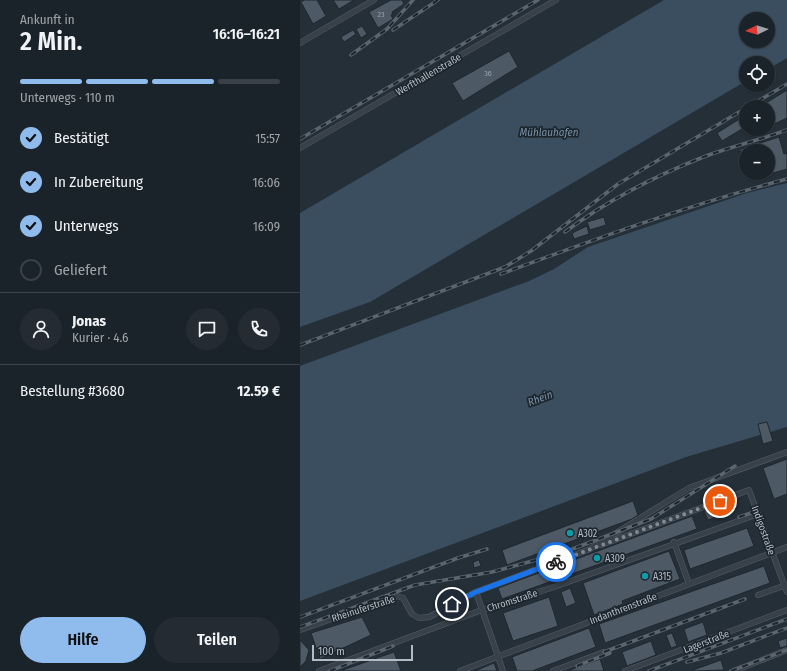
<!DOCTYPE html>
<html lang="de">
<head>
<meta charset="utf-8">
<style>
	:root { --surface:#1b232a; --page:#242b32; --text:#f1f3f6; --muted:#a0a4a8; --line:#394047; --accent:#8fbced }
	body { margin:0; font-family:"Fira Sans Condensed",sans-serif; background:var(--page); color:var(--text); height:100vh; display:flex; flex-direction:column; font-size:15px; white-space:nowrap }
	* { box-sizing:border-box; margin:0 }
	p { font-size:13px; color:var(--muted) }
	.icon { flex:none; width:22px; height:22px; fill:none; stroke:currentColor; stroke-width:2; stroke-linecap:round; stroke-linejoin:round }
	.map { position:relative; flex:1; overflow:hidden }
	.side { display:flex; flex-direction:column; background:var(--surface); width:300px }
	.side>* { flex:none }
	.needle { width:26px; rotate:265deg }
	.controls { position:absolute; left:439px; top:12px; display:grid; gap:8px }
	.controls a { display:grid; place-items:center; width:36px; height:36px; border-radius:50%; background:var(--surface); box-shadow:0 1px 3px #0004,0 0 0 1px var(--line); font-size:20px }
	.scale { position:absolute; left:12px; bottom:10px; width:101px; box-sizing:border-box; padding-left:4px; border:2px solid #b3bbc5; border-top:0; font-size:11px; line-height:14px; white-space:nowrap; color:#b3bbc5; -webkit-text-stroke:3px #1d252d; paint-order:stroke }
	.pin { position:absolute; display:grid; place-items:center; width:34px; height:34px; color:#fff; margin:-17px; border:2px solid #fff; border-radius:50%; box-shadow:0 1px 4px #0007 }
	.courier { position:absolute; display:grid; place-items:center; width:40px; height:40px; margin:-20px; border:3px solid #1a73e8; border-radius:50%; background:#fff; color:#222; box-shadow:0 1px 5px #0007 }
	.headline em { font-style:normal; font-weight:600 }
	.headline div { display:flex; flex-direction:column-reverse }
	.headline { display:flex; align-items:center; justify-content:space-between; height:68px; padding:0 20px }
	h1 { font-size:26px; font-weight:600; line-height:30px }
	.bar { display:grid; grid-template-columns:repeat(4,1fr); gap:6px 4px; align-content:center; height:48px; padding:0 20px }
	.bar i { height:5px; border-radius:3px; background:var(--line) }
	.bar .current { background:var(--accent) }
	.bar p { grid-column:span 4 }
	.line { display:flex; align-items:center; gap:10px; padding:0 20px; border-top:1px solid var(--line) }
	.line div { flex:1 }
	.round { display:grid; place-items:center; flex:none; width:42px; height:42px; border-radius:21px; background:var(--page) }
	ol { padding:0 20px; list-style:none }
	li { display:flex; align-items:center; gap:12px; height:44px }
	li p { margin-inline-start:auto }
	li .icon { padding:4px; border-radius:50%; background:var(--accent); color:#111; stroke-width:4 }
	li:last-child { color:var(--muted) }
	li i { width:22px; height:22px; border:2px solid var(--line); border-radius:50% }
	.action { display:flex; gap:8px; margin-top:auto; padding:8px 20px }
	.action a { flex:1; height:46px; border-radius:24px; background:var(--accent); color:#111; font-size:16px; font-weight:600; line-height:46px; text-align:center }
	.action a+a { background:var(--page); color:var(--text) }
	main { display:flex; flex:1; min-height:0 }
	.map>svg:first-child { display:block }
	.water { fill:#3b4e60; fill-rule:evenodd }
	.building { fill:#4d5964; stroke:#1f2730 }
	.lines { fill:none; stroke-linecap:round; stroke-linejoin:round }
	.street-casing { stroke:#565e67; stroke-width:6 }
	.street { stroke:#384049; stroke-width:5 }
	.rail-casing { stroke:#5a656f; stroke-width:3.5 }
	.rail { stroke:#1d252d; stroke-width:2; stroke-dasharray:6; stroke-linecap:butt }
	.done { stroke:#818a94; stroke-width:4; stroke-dasharray:0 7.2 }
	.route { stroke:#1a73e8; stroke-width:5 }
	.culture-dot { fill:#0f9aa8; stroke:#1d252d; stroke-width:1.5 }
	.labels { text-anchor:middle; stroke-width:3.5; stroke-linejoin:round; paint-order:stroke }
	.number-label { font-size:8px; fill:#9aa2ad }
	.street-label { font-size:10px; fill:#b3bbc5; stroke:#1d252d }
	.poi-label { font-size:10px; fill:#b3bbc5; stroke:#1d252d; text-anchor:start }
	.water-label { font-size:11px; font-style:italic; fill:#768fa5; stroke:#1d252d }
</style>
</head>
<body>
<main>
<section class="side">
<div class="headline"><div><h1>2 Min.</h1><p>Ankunft in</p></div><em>16:16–16:21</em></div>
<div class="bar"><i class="current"></i><i class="current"></i><i class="current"></i><i></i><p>Unterwegs · 110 m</p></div>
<ol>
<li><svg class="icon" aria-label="check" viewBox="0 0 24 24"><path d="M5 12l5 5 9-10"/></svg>Bestätigt<p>15:57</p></li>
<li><svg class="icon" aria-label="check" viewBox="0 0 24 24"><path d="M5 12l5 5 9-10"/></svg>In Zubereitung<p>16:06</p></li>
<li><svg class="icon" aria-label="check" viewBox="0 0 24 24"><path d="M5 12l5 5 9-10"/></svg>Unterwegs<p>16:09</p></li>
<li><i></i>Geliefert</li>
</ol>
<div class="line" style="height:72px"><a class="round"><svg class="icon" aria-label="person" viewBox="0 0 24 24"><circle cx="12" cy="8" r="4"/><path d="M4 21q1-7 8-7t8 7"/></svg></a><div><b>Jonas</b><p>Kurier · 4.6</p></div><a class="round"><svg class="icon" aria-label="chat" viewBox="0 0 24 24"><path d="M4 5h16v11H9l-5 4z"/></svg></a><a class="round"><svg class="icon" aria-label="phone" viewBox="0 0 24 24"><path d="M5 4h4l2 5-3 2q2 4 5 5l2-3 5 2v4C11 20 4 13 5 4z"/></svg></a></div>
<div class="line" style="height:52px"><div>Bestellung #3680</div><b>12.59 €</b></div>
<div class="action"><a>Hilfe</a><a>Teilen</a></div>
</section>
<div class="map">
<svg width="487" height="671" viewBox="0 0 487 671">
	<rect width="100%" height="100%" fill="#242f38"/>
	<g class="water">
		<path d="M364 0H487V58L468 69V63H446V81L70 302 0 327V213ZM446 19H468V41H446Z"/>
		<polygon points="487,183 487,427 386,457 0,601 0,366 229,281 254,269 288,247 447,193"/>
	</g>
	<g class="building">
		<polygon points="4,0 17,0 26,16 13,24 1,2"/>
		<polygon points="33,0 54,0 39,9"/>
		<polygon points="91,0 102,0 104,4 92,12 93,14 91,15 93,19 78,28 69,12"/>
		<polygon points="62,26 67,34 61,38 56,29"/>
		<polygon points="53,30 56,34 44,42 41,37"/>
		<polygon points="209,51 218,67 163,101 152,83"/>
		<polygon points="487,90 487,118 468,127 468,107 466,103"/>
		<polygon points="446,115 446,135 442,129 422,141 417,133"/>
		<polygon points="479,137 484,154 487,153 487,169 473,173 468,151 438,151 438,150"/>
		<polygon points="304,217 306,225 290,230 287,222"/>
		<polygon points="287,226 289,234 274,239 272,233"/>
		<polygon points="467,422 473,441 463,444 458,424"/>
		<polygon points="487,459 487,494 474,499 463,468"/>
		<polygon points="433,500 436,510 408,520 404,511"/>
		<polygon points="333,501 338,515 332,519 207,565 202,550"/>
		<polygon points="392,516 397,529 202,599 198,588"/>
		<polygon points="447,528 454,546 390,569 384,550"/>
		<polygon points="369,551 380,579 322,601 323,604 294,615 283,583"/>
		<polygon points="179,560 181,566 174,568 173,562"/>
		<polygon points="464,566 470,583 305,643 299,624"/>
		<polygon points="270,588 276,603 266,607 261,592"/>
		<polygon points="249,597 258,626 213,641 203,613"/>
		<polygon points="62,617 71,635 20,659 11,633"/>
		<polygon points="403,622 407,635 388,642 384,629"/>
		<polygon points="289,628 296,647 232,671 217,671 212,657"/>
		<polygon points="372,633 377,646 371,648 366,635"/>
		<polygon points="487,638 487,646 480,648 478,641"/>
		<polygon points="0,640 9,650 6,661 0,667"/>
		<polygon points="351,641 356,655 327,666 322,652"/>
		<polygon points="94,652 101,671 43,671 43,670"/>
		<polygon points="300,659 304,671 270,671 270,670"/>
		<polygon points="421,660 424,670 394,671 393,670"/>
		<polygon points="194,663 197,671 175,671"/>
	</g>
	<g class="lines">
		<defs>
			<g id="street">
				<polyline points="0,43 74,0"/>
				<polyline points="0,148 256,0"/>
				<polyline points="374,542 389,584"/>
				<polyline points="301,545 449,490 487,592"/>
				<polyline points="176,592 203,671"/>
				<polyline points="458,595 486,585"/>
				<polyline points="0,630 97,596 103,598 112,614 119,618 129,617 176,592 290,549 389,488 487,452"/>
				<polyline points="19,671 182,610 254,587 458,514"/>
				<polyline points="160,671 487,547"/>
				<polyline points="253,671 304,652"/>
				<polyline points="325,671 487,610"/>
				<polyline points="434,671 487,650"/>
			</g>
		</defs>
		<use href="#street" class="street-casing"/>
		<use href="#street" class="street"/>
		<defs>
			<g id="rail">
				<polyline points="93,30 138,0"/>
				<polyline points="51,55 87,29 113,0"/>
				<polyline points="448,107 487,84"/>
				<polyline points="0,139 238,0"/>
				<path d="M265 232C308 200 357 175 406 156 433 146 460 140 487 130"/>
				<path d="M201 274C295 239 389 205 487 179"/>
				<polyline points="0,345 205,267 231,251 318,184 446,108"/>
				<polyline points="439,517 457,511"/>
				<polyline points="0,617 158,558 187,549"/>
				<polyline points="0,627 115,585 192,572 262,553 351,519 435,466"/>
				<polyline points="304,652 445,599"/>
				<polyline points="387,662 421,653 487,628"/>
				<polyline points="277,666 310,653"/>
				<polyline points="30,671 93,646"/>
				<polyline points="349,671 487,619"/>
				<polyline points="431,671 487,650"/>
			</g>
		</defs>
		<use href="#rail" class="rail-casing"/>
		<use href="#rail" class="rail"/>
	</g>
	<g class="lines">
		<polyline class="done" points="256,562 420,501"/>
		<polyline class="route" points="152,604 176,592 256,562"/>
	</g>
	<g class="culture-dot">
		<circle cx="270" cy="533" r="4"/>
		<circle cx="297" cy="558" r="4"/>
		<circle cx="345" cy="576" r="4"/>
	</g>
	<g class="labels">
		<g class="number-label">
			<text x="81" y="17">23</text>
			<text x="188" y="76">36</text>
		</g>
		<g class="street-label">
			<text transform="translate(128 74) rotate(-30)" y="4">Werfthallenstraße</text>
			<text transform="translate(464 530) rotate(70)" y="4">Indigostraße</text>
			<text transform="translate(212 600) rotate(-18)" y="4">Chromstraße</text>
			<text transform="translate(63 608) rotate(-18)" y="4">Rheinuferstraße</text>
			<text transform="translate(323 608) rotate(-21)" y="4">Indanthrenstraße</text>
			<text transform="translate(406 641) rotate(-21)" y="4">Lagerstraße</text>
		</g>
		<g class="poi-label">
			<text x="278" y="537">A302</text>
			<text x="305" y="562">A309</text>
			<text x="353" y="580">A315</text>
		</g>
		<g class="water-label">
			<text x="249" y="136">Mühlauhafen</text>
			<text transform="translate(240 398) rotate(-21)" y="4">Rhein</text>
		</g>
	</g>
</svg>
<div class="controls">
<a><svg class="needle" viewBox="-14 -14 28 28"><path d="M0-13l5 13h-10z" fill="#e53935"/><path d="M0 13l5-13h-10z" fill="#a0a4a8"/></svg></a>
<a><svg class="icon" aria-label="locate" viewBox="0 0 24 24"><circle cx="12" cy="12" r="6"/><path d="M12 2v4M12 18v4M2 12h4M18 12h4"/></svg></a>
<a>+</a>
<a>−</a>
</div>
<div class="scale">100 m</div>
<div class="pin" style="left:420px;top:501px;background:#ea580c"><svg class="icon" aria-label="bag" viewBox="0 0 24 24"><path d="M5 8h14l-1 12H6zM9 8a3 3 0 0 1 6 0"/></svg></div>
<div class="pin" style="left:152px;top:604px;background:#1f2937"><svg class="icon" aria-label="home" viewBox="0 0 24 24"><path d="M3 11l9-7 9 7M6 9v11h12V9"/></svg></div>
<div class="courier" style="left:256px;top:562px"><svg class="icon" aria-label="bike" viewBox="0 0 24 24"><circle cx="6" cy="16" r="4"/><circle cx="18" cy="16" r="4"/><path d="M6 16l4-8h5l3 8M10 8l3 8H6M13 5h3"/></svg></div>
</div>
</main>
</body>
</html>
